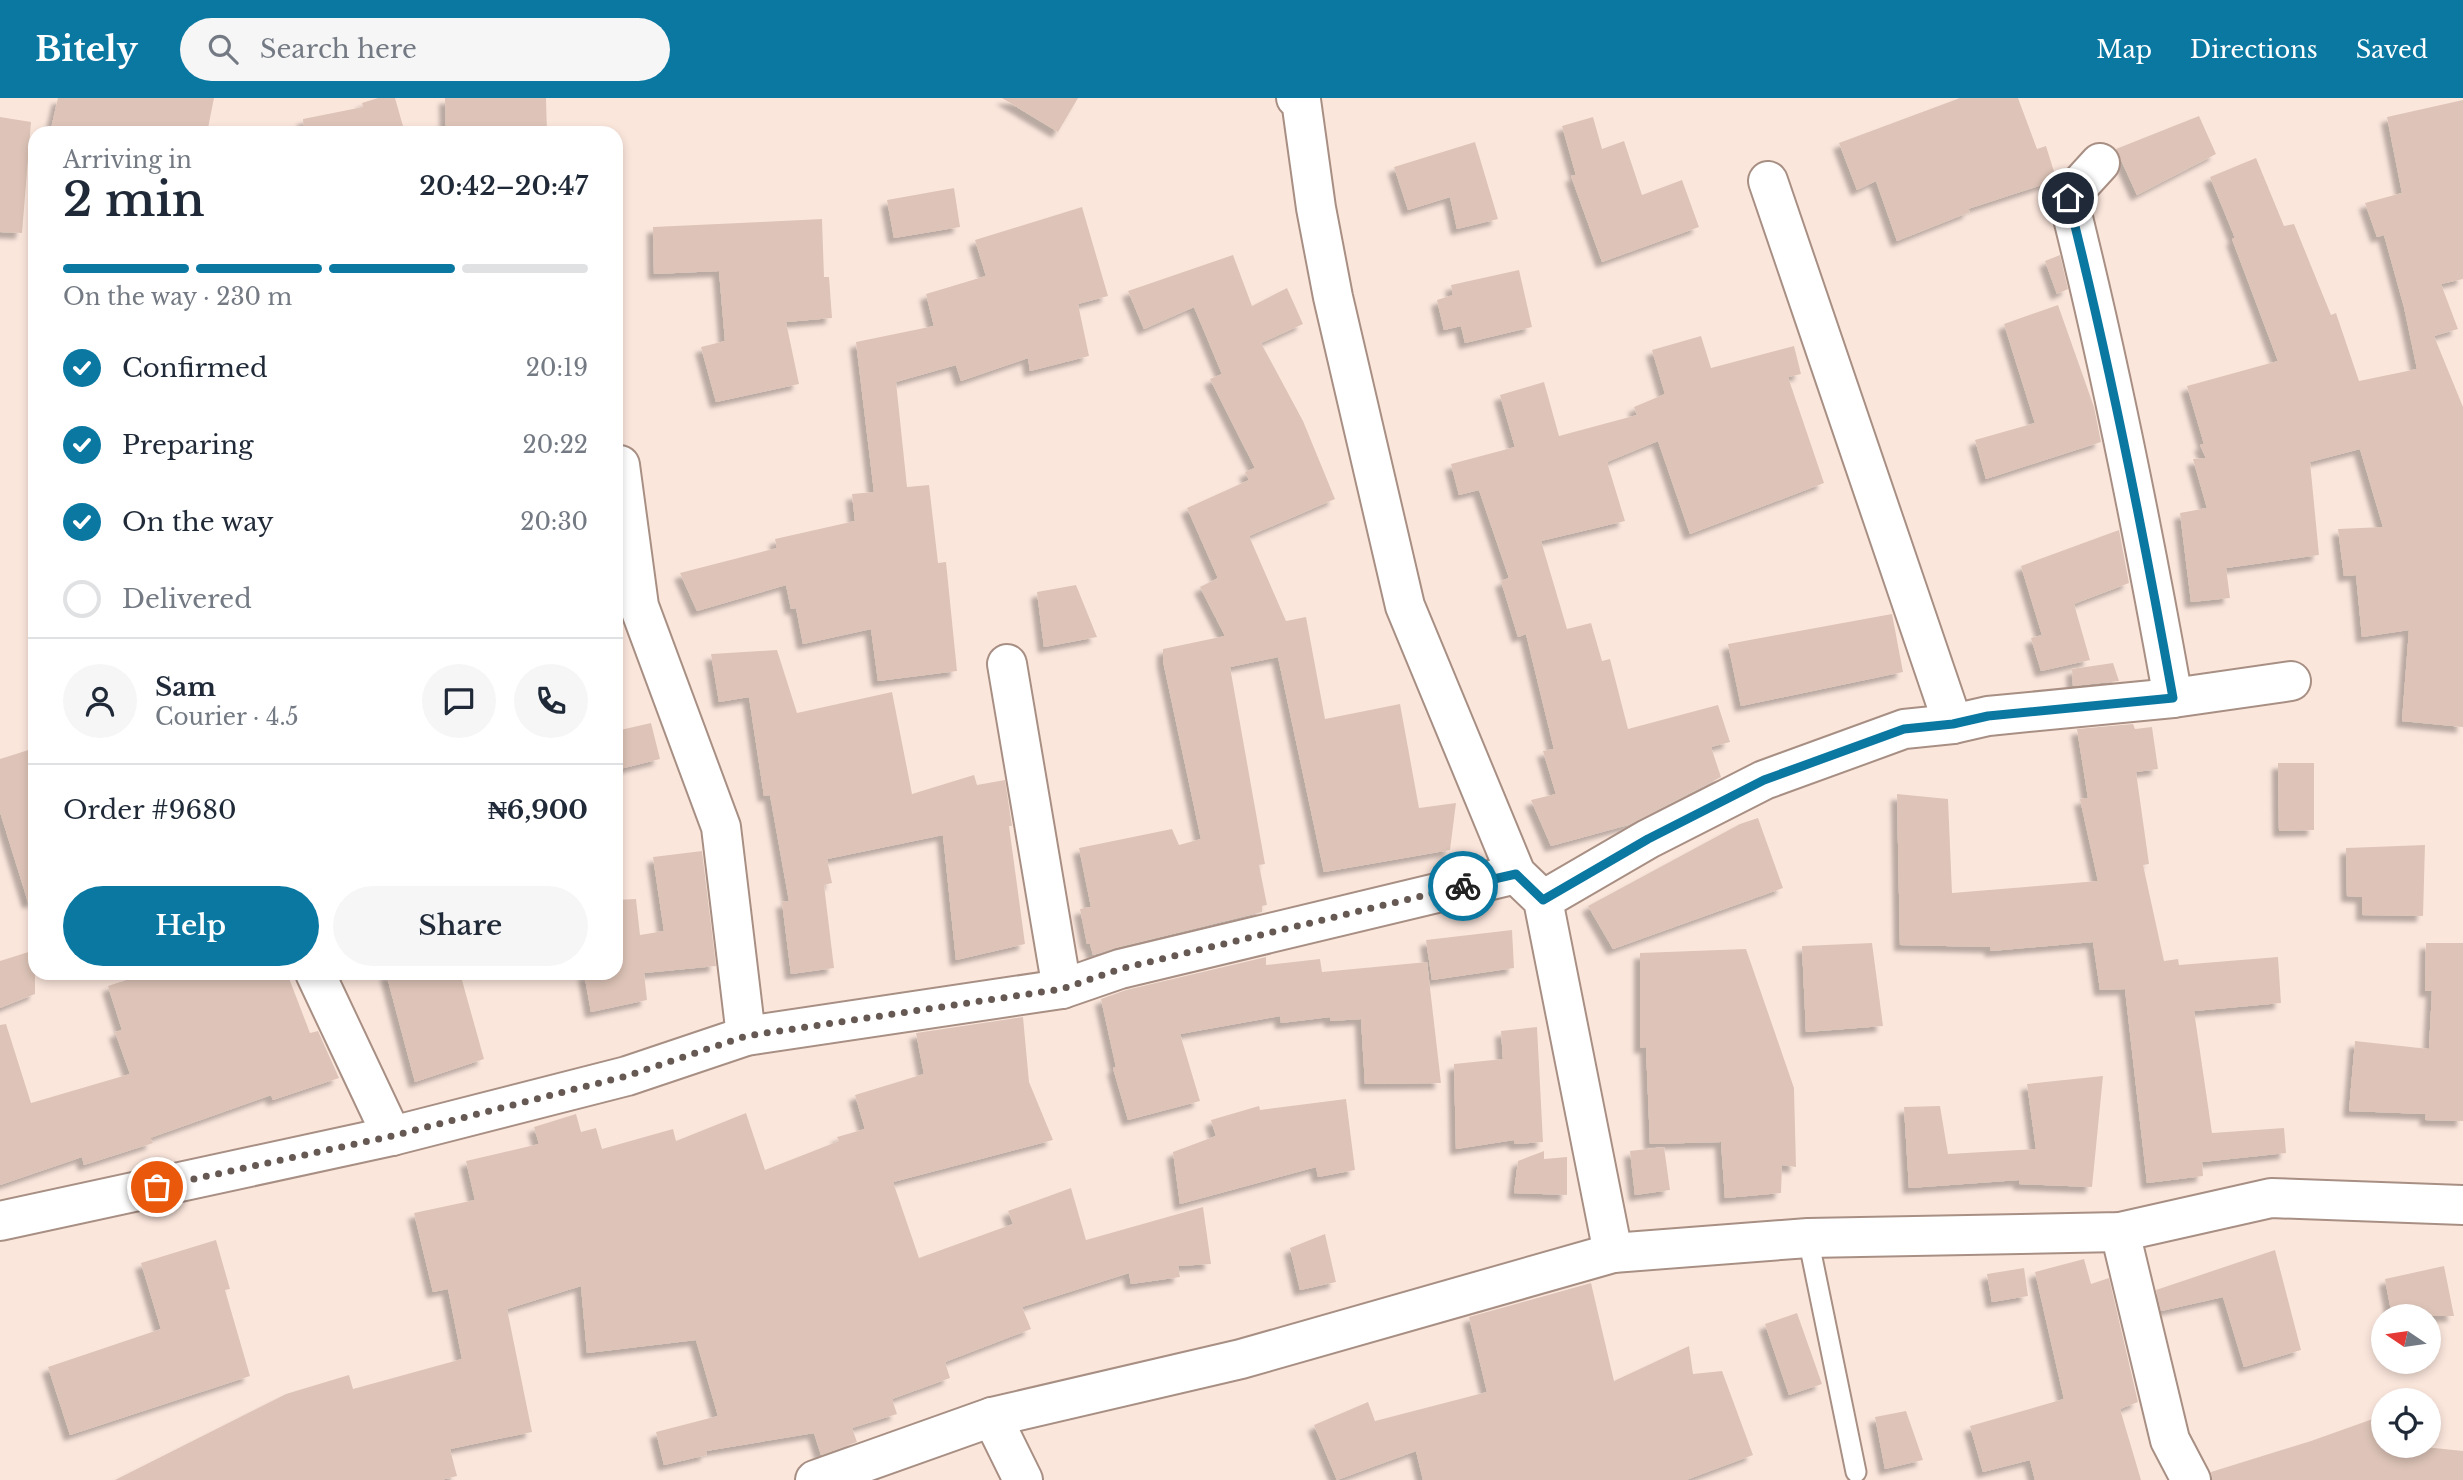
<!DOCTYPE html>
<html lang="en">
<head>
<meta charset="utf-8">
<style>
	:root { --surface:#fff; --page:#f6f6f7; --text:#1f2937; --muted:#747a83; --line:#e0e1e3; --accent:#0b78a2 }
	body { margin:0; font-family:"Libre Baskerville",serif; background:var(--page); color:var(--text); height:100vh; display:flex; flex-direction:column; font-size:26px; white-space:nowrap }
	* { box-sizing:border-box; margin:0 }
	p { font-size:23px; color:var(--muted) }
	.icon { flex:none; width:38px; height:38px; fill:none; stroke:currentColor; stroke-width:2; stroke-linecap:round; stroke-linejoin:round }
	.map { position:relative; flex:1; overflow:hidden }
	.side { position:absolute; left:28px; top:28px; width:595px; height:854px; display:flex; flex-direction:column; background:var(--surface); border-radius:21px; box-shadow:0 4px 10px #0003 }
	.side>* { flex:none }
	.needle { width:46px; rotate:283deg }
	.controls { position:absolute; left:2371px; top:1206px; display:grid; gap:14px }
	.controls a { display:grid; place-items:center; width:70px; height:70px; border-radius:50%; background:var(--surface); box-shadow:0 4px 10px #0003; font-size:35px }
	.pin { position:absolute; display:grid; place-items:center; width:60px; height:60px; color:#fff; margin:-30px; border:4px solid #fff; border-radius:50%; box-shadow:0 2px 7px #0007 }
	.courier { position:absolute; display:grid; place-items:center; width:70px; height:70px; margin:-35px; border:5px solid #0b78a2; border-radius:50%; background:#fff; color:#222; box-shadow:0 2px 9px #0007 }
	.overview em { font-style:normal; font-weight:600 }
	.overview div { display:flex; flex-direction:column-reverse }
	.overview { display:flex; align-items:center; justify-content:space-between; height:119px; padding:0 35px }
	h1 { font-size:46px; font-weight:600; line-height:52px }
	.bar { display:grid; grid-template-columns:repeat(4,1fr); gap:10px 7px; align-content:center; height:84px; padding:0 35px }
	.bar i { height:9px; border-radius:5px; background:var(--line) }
	.bar .active { background:var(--accent) }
	.bar p { grid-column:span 4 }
	.line { display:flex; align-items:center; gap:18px; padding:0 35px; border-top:2px solid var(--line) }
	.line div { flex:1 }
	.round { display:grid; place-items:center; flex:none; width:74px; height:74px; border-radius:37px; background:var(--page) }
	ol { padding:0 35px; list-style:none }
	li { display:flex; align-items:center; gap:21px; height:77px }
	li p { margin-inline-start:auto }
	li .icon { padding:7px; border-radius:50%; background:var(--accent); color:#fff; stroke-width:4 }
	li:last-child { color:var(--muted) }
	li i { width:38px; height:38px; border:4px solid var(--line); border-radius:50% }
	.button { display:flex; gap:14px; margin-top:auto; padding:14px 35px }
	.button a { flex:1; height:80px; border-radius:42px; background:var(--accent); color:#fff; font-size:28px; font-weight:600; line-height:80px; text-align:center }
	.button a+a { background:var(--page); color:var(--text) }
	header { display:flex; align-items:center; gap:42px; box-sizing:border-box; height:98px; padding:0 35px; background:var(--accent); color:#fff }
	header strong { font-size:33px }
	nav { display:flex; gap:38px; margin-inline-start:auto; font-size:24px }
	.search { width:490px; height:63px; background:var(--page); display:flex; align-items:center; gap:18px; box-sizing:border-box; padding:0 24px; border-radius:38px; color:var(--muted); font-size:26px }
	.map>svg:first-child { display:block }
	.building { fill:#dec4b8; filter:url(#shadow) }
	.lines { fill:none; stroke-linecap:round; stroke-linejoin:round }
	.lane-casing { stroke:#a88f84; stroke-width:23 }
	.street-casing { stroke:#a88f84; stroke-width:42 }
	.lane { stroke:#fff; stroke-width:19 }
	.street { stroke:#fff; stroke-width:38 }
	.done { stroke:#665852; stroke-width:7; stroke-dasharray:0 12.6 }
	.route { stroke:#0b78a2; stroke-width:9 }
</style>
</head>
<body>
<header>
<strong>Bitely</strong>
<div class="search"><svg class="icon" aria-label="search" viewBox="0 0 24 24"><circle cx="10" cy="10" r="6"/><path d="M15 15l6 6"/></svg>Search here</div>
<nav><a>Map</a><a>Directions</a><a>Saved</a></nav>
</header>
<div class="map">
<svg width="2463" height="1382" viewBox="0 0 2463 1382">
	<defs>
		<filter id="shadow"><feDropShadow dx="-6" dy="6" stdDeviation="2" flood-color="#0004"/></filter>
	</defs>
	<rect width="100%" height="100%" fill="#fbe6dc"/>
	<g class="building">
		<polygon points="58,0 214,0 207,35 50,35"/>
		<polygon points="378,0 395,0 405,35 304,35 303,21 363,9 362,5"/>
		<polygon points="445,0 546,0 547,35 446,35"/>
		<polygon points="1002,0 1078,0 1058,34"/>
		<polygon points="1960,0 2018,0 2037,51 2046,48 2056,80 2054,83 1968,111 1970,114 1897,143 1876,83 1857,92 1839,45"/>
		<polygon points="2463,2 2463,181 2441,186 2458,231 2434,238 2463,309 2463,629 2402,623 2409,532 2362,539 2356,477 2344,478 2338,431 2383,429 2360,351 2310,364 2319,457 2226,470 2230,500 2191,504 2180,415 2207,410 2193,361 2206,360 2200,347 2204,346 2187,288 2278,263 2232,141 2235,140 2210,79 2256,60 2284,128 2294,126 2331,217 2336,215 2359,283 2417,271 2404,209 2384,137 2377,139 2365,105 2402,95 2387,19"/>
		<polygon points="2199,18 2216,56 2137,97 2116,51"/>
		<polygon points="0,19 31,24 22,135 0,134"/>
		<polygon points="1593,19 1602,51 1624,43 1642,97 1682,82 1699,129 1602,164 1571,78 1576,77 1562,28"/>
		<polygon points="1475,44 1498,121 1457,131 1450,99 1408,112 1394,69"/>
		<polygon points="954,90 960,129 894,140 887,102"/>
		<polygon points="1082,109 1108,198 1078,206 1089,258 1030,273 1028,260 961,283 956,267 896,284 907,389 929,387 938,465 946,464 957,573 878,583 871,531 803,546 796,510 791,511 786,487 697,513 680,475 777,450 775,441 855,423 852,396 874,394 856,244 934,228 926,196 986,178 975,142"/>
		<polygon points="822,121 824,179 829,179 832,220 786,224 799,286 716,304 701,249 725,243 719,173 654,176 653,129"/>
		<polygon points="1233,157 1252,208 1287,190 1303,226 1261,245 1303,323 1335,401 1249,438 1286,523 1306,519 1325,621 1400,606 1419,710 1456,705 1450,752 1324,774 1278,559 1230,569 1265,766 1259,767 1267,807 1262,808 1262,814 1115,850 1093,857 1090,846 1087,846 1080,811 1091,809 1079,750 1172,731 1179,747 1201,741 1163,563 1163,551 1225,538 1200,489 1218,480 1187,410 1249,382 1245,374 1255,370 1210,281 1222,276 1194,209 1144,231 1128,193"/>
		<polygon points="2060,157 2068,191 2057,196 2045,163"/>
		<polygon points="1519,172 1532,229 1465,245 1461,228 1444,232 1437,202 1453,197 1451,187"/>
		<polygon points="2058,207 2094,309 2101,344 1986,381 1975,342 2035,325 2004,226"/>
		<polygon points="1701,238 1711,270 1794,248 1801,276 1788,279 1824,385 1690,436 1658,343 1607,364 1625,423 1541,443 1567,531 1591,525 1602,563 1610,561 1628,631 1718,607 1730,644 1711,649 1721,679 1628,727 1551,748 1531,702 1556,696 1543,653 1554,651 1526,536 1518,539 1501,483 1509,480 1479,392 1459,397 1451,366 1515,349 1500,297 1544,284 1559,338 1637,317 1634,309 1665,296 1652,252"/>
		<polygon points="2119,432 2129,485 2074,506 2090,562 2041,573 2031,540 2042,537 2021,468"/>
		<polygon points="1076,487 1097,539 1044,549 1037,494"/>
		<polygon points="1892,516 1903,574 1741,608 1728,546"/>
		<polygon points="777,552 797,615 892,594 912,696 974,677 977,687 1005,682 1012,728 1009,728 1025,846 956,862 943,737 827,761 832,785 824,787 834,870 791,876 782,804 789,803 770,697 764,698 749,599 719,604 711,556"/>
		<polygon points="2113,565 2119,583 2073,588 2072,571"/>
		<polygon points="651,625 660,661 616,672 616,633"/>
		<polygon points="2133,626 2135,631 2152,629 2158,671 2136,674 2149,766 2143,767 2164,863 2178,861 2179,867 2278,859 2281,905 2194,913 2212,1035 2284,1030 2286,1055 2202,1064 2203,1078 2147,1085 2125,891 2100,892 2093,844 1991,853 1990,849 1900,847 1897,696 1948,701 1952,795 2098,783 2080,701 2088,700 2077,631"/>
		<polygon points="35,650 35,803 28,804 0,714 0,661"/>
		<polygon points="2278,665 2314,665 2314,732 2279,733"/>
		<polygon points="1758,720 1783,790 1613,851 1588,808 1740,726"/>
		<polygon points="2425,747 2423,818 2362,817 2362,799 2347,798 2346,750"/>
		<polygon points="702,753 716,868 644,875 647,902 591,914 584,875 616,875 616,802 636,801 640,837 664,833 653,759"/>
		<polygon points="1512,832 1514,870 1432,882 1426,842"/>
		<polygon points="1872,845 1883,928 1806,934 1802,848"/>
		<polygon points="2426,845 2463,845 2463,1023 2425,1022 2426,1016 2349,1013 2355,943 2429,951 2432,893 2425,893"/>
		<polygon points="1746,851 1794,990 1796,1069 1782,1067 1781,1095 1725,1100 1721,1044 1650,1046 1646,949 1640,950 1640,855"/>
		<polygon points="35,852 35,896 0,910 0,863"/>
		<polygon points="1266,859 1266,867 1320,861 1322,874 1427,864 1441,985 1365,986 1361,921 1330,923 1330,919 1281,925 1280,918 1180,936 1200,1003 1128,1022 1113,970 1116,969 1101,901 1126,892"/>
		<polygon points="148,875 287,875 310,935 318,933 339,980 273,1002 271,997 150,1040 153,1045 84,1067 82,1059 0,1087 0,927 6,926 31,1005 130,976 115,934 122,932 108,888"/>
		<polygon points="386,875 460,875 484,961 415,984"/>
		<polygon points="1023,919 1029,984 1053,1042 893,1084 919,1160 1013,1126 1008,1113 1071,1090 1086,1142 1203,1109 1211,1166 1178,1168 1180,1179 1131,1186 1129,1175 1022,1209 1031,1231 945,1264 950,1280 892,1301 897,1316 852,1330 857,1344 821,1357 814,1335 706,1353 707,1357 664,1367 656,1334 718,1318 696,1242 587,1255 581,1188 507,1211 532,1334 450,1351 457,1378 441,1382 115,1382 286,1296 349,1277 353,1291 462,1261 448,1191 433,1194 414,1115 475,1102 466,1063 539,1046 534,1029 576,1016 581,1034 596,1030 602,1051 673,1031 676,1043 746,1015 765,1072 839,1043 837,1039 865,1031 855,997 924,976 916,935"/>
		<polygon points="1537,929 1543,1044 1515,1046 1514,1042 1456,1051 1454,966 1503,961 1501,933"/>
		<polygon points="2103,978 2092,1089 2019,1086 2019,1082 1909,1090 1904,1009 1940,1008 1948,1056 2036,1051 2027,986"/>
		<polygon points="1346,1001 1355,1072 1318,1079 1316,1069 1180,1106 1173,1054 1216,1038 1211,1022 1259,1008 1260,1012"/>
		<polygon points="1664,1049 1670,1092 1635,1097 1630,1053"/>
		<polygon points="1544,1053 1544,1061 1567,1059 1567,1097 1514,1095 1518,1063"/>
		<polygon points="1325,1136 1336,1184 1300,1192 1290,1150"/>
		<polygon points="216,1142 230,1191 225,1192 250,1278 70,1337 48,1269 161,1231 141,1165"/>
		<polygon points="2275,1152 2301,1252 2244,1269 2223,1199 2161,1213 2156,1192"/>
		<polygon points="2084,1161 2091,1186 2109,1180 2138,1304 2120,1311 2141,1382 2035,1382 2030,1362 1983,1374 1970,1328 2064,1301 2035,1174"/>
		<polygon points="2444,1168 2454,1218 2392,1218 2385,1181"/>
		<polygon points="2024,1170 2028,1198 1992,1204 1987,1176"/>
		<polygon points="1591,1185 1614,1283 1689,1248 1693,1276 1722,1273 1753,1357 1686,1382 1423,1382 1416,1353 1337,1382 1314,1327 1368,1304 1375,1323 1487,1294 1469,1219"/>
		<polygon points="1797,1215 1822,1286 1789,1297 1765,1226"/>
		<polygon points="1906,1313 1923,1362 1885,1371 1875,1319"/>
		<polygon points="2384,1317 2384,1348 2415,1348 2463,1353 2463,1382 2213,1382 2211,1374 2311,1343"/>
	</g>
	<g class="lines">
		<defs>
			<polyline id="lane" points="1808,1140 1856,1374"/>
			<g id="street">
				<polyline points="1296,0 1301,2 1316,110 1333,199 1405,508 1516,776 1543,802 1613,1155"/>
				<path d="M2100 65 2068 100C2110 266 2143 433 2173 600"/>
				<polyline points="1768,83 1953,626"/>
				<polyline points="620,367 639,508 721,729 746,938"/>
				<polyline points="1007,566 1062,891"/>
				<polyline points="1543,802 1648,741 1764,682 1904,631 1953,626 1988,618 2173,600 2291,583"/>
				<polyline points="315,875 392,1038"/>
				<polyline points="0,1123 392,1038 627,978 746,938 1062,891 1120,871 1516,776"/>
				<polyline points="2120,1134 2170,1342 2191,1382"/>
				<polyline points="992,1319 1023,1382"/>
				<polyline points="815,1382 992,1319 1241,1261 1613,1155 1808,1140 2120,1134 2271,1100 2463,1107"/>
			</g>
		</defs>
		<use href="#lane" class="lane-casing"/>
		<use href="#street" class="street-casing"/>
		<use href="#lane" class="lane"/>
		<use href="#street" class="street"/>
	</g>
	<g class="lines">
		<polyline class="done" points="157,1089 392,1038 575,991 627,978 746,938 1062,891 1120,871 1463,788"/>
		<path class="route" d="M1463 788 1516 776 1543 802 1648 741 1764 682 1904 631 1953 626 1988 618 2173 600C2143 433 2110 266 2068 100"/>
	</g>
</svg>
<div class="controls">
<a><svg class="needle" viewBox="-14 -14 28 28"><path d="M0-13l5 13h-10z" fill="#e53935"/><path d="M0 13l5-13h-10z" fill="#747a83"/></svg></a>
<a><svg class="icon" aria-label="locate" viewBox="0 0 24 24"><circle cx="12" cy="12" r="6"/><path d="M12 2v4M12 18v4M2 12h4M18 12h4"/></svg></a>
</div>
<div class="pin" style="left:157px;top:1089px;background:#ea580c"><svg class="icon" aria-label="bag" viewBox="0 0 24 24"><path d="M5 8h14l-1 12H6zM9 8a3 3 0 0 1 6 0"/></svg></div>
<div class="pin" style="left:2068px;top:100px;background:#1f2937"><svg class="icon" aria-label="home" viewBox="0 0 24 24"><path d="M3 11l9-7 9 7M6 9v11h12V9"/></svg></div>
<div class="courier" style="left:1463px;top:788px"><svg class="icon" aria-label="bike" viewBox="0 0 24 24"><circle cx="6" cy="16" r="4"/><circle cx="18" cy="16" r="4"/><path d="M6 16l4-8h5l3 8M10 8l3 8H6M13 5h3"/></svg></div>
<section class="side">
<div class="overview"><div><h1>2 min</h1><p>Arriving in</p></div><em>20:42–20:47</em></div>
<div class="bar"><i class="active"></i><i class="active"></i><i class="active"></i><i></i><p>On the way · 230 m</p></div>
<ol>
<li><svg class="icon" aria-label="check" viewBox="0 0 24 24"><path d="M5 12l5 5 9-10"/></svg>Confirmed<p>20:19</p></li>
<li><svg class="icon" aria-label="check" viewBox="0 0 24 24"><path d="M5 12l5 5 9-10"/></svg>Preparing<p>20:22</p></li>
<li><svg class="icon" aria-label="check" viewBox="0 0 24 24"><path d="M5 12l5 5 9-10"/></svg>On the way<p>20:30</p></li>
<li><i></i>Delivered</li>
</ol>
<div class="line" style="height:126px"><a class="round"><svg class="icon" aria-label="person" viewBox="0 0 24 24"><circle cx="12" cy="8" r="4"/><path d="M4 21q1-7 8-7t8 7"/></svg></a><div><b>Sam</b><p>Courier · 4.5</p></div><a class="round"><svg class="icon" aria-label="chat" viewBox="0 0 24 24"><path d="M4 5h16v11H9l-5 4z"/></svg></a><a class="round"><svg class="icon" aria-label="phone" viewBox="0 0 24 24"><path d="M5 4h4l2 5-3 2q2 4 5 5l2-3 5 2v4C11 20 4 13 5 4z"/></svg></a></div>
<div class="line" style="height:91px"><div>Order #9680</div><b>₦6,900</b></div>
<div class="button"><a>Help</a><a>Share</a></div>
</section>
</div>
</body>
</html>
